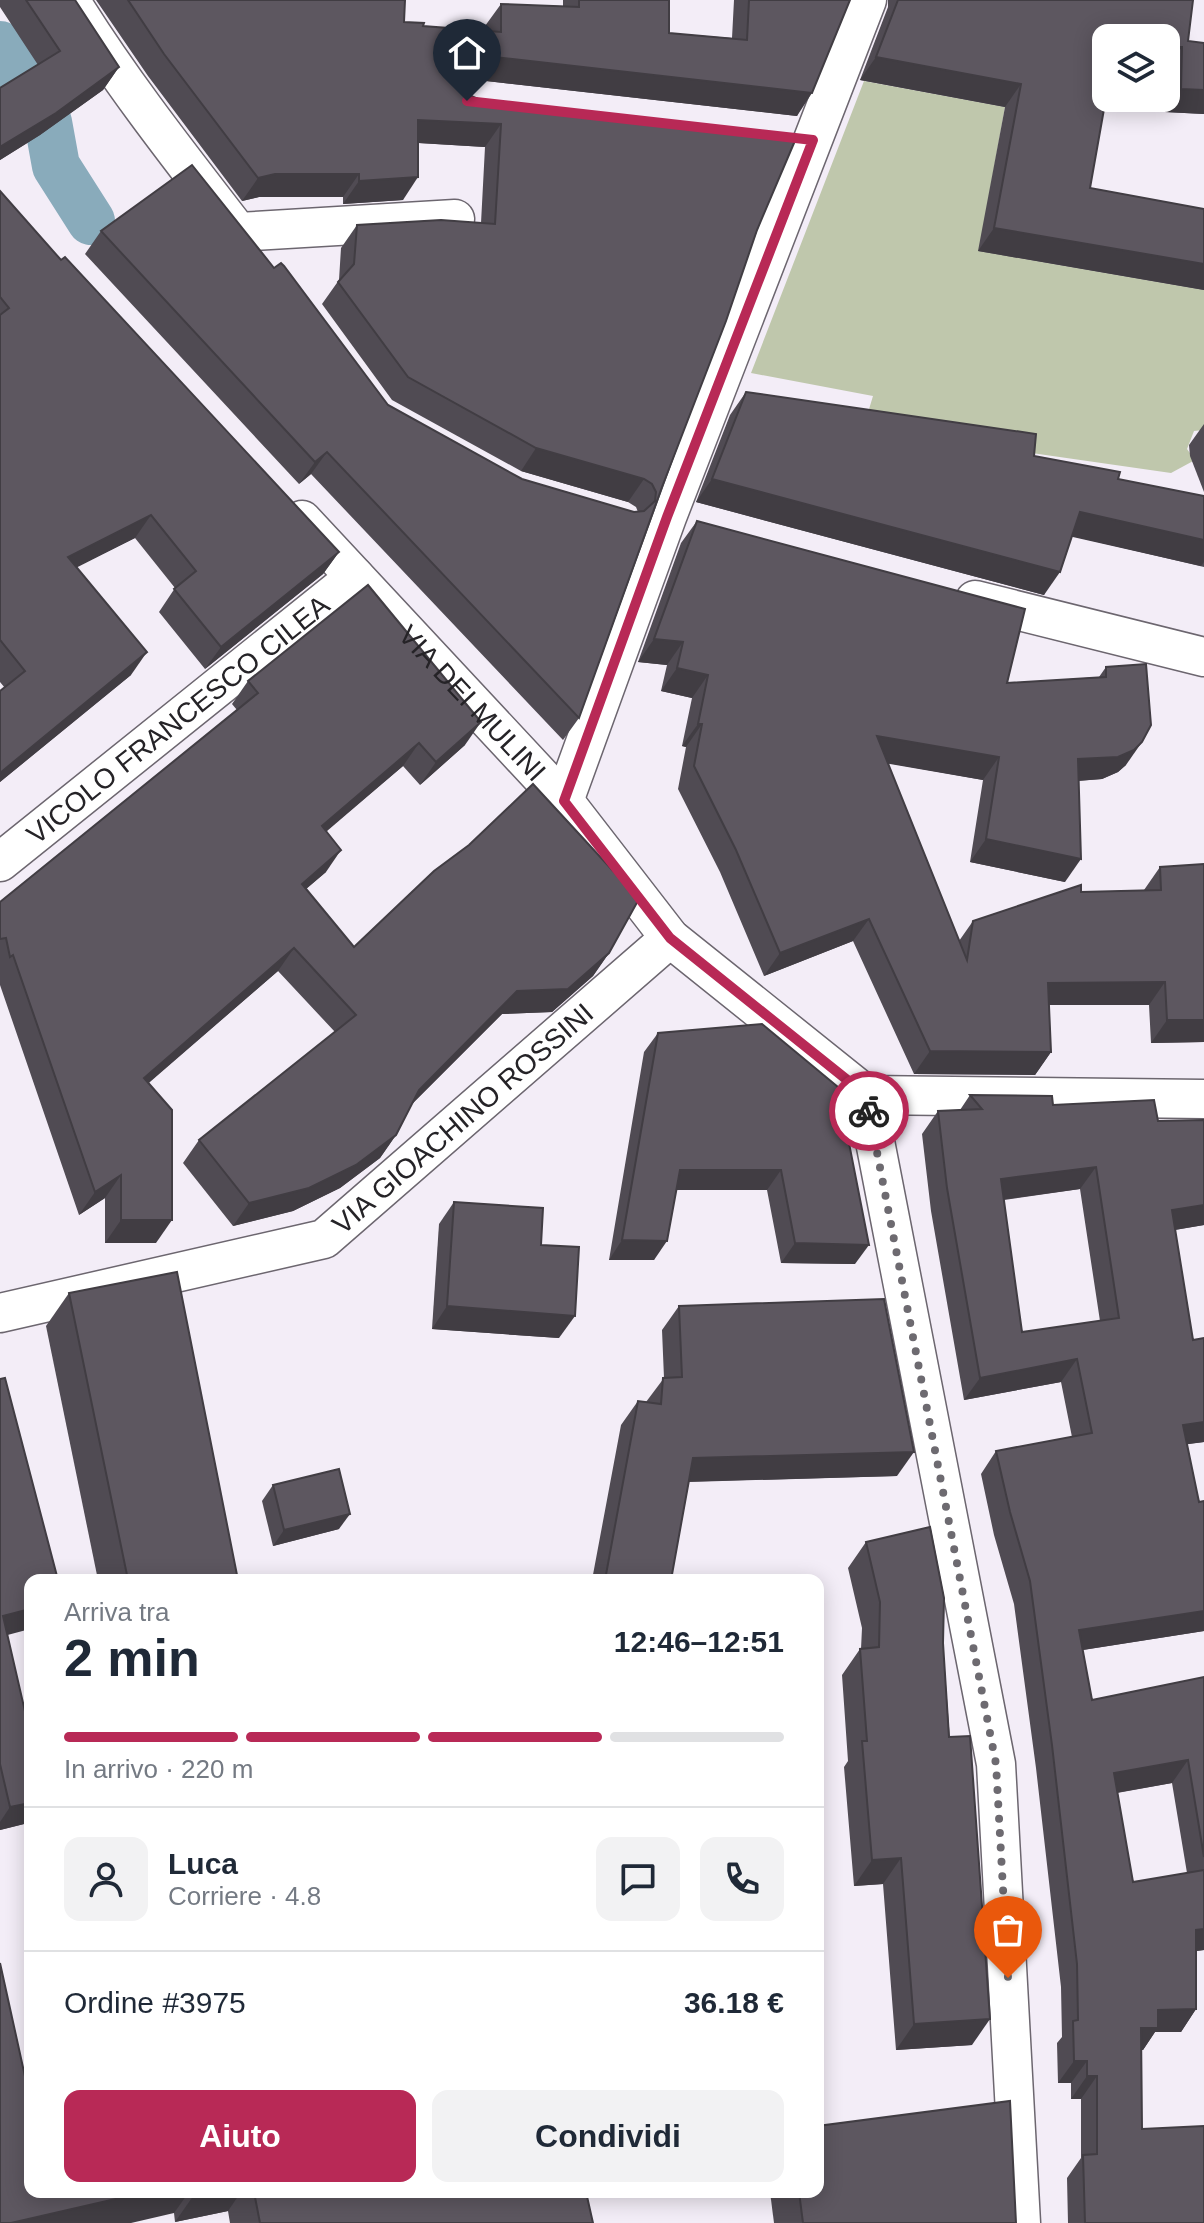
<!DOCTYPE html>
<html lang="it">
<head>
<meta charset="utf-8">
<style>
	:root { --surface:#fff; --page:#f2f2f3; --text:#1f2937; --muted:#747a83; --line:#e0e1e3; --accent:#b82956 }
	body { margin:0; font-family:Helvetica,sans-serif; background:var(--page); color:var(--text); height:100vh; display:flex; flex-direction:column; font-size:30px; white-space:nowrap }
	* { box-sizing:border-box; margin:0 }
	p { font-size:26px; color:var(--muted) }
	.icon { flex:none; width:44px; height:44px; fill:none; stroke:currentColor; stroke-width:2; stroke-linecap:round; stroke-linejoin:round }
	.map { position:relative; flex:1; overflow:hidden }
	.side { position:absolute; left:24px; top:1574px; width:800px; height:624px; display:flex; flex-direction:column; background:var(--surface); border-radius:16px; box-shadow:0 4px 20px #0003 }
	.side>* { flex:none }
	.tools { position:absolute; left:1092px; top:24px; display:grid; gap:16px }
	.tools a { display:grid; place-items:center; width:88px; height:88px; border-radius:16px; background:var(--surface); box-shadow:0 4px 20px #0003; font-size:40px }
	.pin { position:absolute; display:grid; place-items:center; width:68px; height:68px; color:#fff; margin:-82px -34px; border-radius:50% 50% 50% 0; rotate:-45deg; box-shadow:0 0 8px #0007 }
	.pin .icon { rotate:45deg }
	.courier { position:absolute; display:grid; place-items:center; width:80px; height:80px; margin:-40px; border:6px solid #b82956; border-radius:50%; background:#fff; color:#222; box-shadow:0 2px 10px #0007 }
	.head em { font-style:normal; font-weight:700 }
	.head div { display:flex; flex-direction:column-reverse }
	.head { display:flex; align-items:center; justify-content:space-between; height:136px; padding:0 40px }
	h1 { font-size:52px; font-weight:700; line-height:60px }
	.bar { display:grid; grid-template-columns:repeat(4,1fr); gap:12px 8px; align-content:center; height:96px; padding:0 40px }
	.bar i { height:10px; border-radius:6px; background:var(--line) }
	.bar .current { background:var(--accent) }
	.bar p { grid-column:span 4 }
	.line { display:flex; align-items:center; gap:20px; padding:0 40px; border-top:2px solid var(--line) }
	.line div { flex:1 }
	.round { display:grid; place-items:center; flex:none; width:84px; height:84px; border-radius:16px; background:var(--page) }
	.primary-button { display:flex; gap:16px; margin-top:auto; padding:16px 40px }
	.primary-button a { flex:1; height:92px; border-radius:16px; background:var(--accent); color:#fff; font-size:32px; font-weight:700; line-height:92px; text-align:center }
	.primary-button a+a { background:var(--page); color:var(--text) }
	.map>svg:first-child { display:block }
	.green { fill:#bfc7ac }
	.lines { fill:none; stroke-linecap:round; stroke-linejoin:round }
	.canal { stroke:#89abbb; stroke-width:48 }
	.minor-casing { stroke:#6c666f; stroke-width:41 }
	.minor { stroke:#fff; stroke-width:38 }
	.wall { fill:#504b53; fill-rule:evenodd }
	.shaded-wall { fill:#413d43 }
	.building { fill:#5d5760; stroke:#413d43; stroke-width:2; fill-rule:evenodd }
	.done { stroke:#6d6a70; stroke-width:8; stroke-dasharray:0 14.4 }
	.route { stroke:#b82956; stroke-width:10 }
	.labels { text-anchor:middle; stroke-width:8; stroke-linejoin:round; paint-order:stroke }
	.street-label { font-size:28px; fill:#252327; stroke:#f3edf7 }
</style>
</head>
<body>
<div class="map">
<svg width="1204" height="2223" viewBox="0 0 1204 2223">
	<rect width="100%" height="100%" fill="#f3edf7"/>
	<polygon class="green" points="864,81 1005,107 979,251 1204,290 1204,430 1194,431 1187,449 1195,460 1171,473 863,429 873,396 751,373"/>
	<g class="lines">
		<polyline class="canal" points="0,45 48,122 56,166 91,221"/>
		<defs>
			<g id="minor">
				<path d="M70 0C120 81 180 157 238 232L455 219"/>
				<path id="s1" d="M302 520 564 801 670 938 866 1095 996 1764 1021 2223"/>
				<polyline points="975,600 1204,657"/>
				<polyline points="564,801 667,517 867,0"/>
				<path id="s2" d="M0 862 355 577"/>
				<polyline points="866,1095 1204,1099"/>
				<path id="s3" d="M0 1313 324 1239 670 938"/>
			</g>
		</defs>
		<use href="#minor" class="minor-casing"/>
		<use href="#minor" class="minor"/>
	</g>
	<g class="wall">
		<polygon points="0,0 75,0 119,67 103,90 40,135 0,160 0,88 38,65 0,7"/>
		<polygon points="96,0 405,0 404,22 423,26 485,31 485,26 501,4 563,6 563,0 669,0 669,33 732,38 734,0 850,0 797,116 469,79 462,80 463,86 469,95 757,230 579,718 563,740 311,474 299,484 85,254 101,231 274,268 388,405 522,479 634,512 638,512 636,507 628,502 521,471 392,400 322,304 339,280 341,248 357,225 481,223 485,147 418,143 403,200 343,204 343,197 259,197 242,201 148,76"/>
		<polygon points="888,0 1193,0 1188,41 1204,43 1204,114 1165,112 1166,70 1106,38 1090,188 1204,209 1204,290 978,251 1005,107 860,80 888,7"/>
		<polygon points="0,191 61,260 339,552 323,574 205,669 159,612 175,588 135,538 76,567 131,675 0,782 0,691 5,688 0,682"/>
		<polygon points="746,392 1034,456 1118,479 1204,496 1204,567 1072,536 1044,595 696,502 730,415"/>
		<polygon points="1204,424 1204,492 1190,456 1189,445"/>
		<polygon points="697,521 1007,683 1099,677 1106,667 1126,765 1118,772 1102,779 1078,781 1065,882 970,862 983,780 888,763 959,941 973,921 1081,892 1144,890 1160,867 1204,1042 1151,1043 1149,1005 1049,1005 1051,1052 1035,1075 914,1074 853,941 764,976 720,872 678,789 686,747 682,746 692,698 661,691 667,665 638,662 681,543"/>
		<polygon points="248,681 465,745 420,785 403,766 326,831 326,872 306,889 354,947 609,953 593,976 552,1012 502,1014 412,1104 396,1135 380,1158 340,1188 293,1211 233,1226 183,1163 199,1140 335,1032 278,971 148,1083 156,1243 105,1243 105,1198 79,1215 0,985 0,902 237,710 232,704"/>
		<polygon points="762,1024 855,1264 781,1263 767,1190 676,1190 654,1260 609,1260 644,1052 658,1033"/>
		<path d="M970 1095 1053 1105 1158 1121 1204 1120V1225L1175 1230 1193 1340 1204 1338V1442L1187 1444 1199 1502 1204 1501V1631L1083 1650 1092 1700 1204 1677V1950L1196 1951V2009L1181 2032H1155L1143 2050H1141L1142 2129 1204 2223H1068L1067 2178 1081 2158V2099H1071V2083H1058L1057 2043 1062 2037 1061 1987 1036 1768 1014 1604 994 1535 981 1474 996 1451 1072 1437 1061 1382 964 1400 931 1211 922 1134 938 1111 960 1110ZM1080 1189 1100 1321 1022 1332 1004 1200ZM1172 1783 1187 1873 1133 1882 1117 1793Z"/>
		<polygon points="454,1202 541,1245 559,1338 432,1329 439,1224"/>
		<polygon points="69,1293 238,1580 98,1580 46,1326"/>
		<polygon points="679,1306 897,1476 689,1482 671,1580 592,1580 621,1425 638,1401 646,1402 664,1378 662,1330"/>
		<polygon points="0,1379 7,1635 28,1823 0,1830"/>
		<polygon points="273,1485 339,1529 273,1546 262,1501"/>
		<polygon points="866,1542 943,1643 972,2045 896,2050 883,1884 854,1886 844,1767 848,1761 842,1675 860,1649 861,1649 862,1628 848,1568"/>
		<polygon points="30,2192 586,2192 593,2223 230,2223 228,2211 175,2222 174,2213"/>
		<polygon points="770,2192 818,2192 1016,2223 774,2223"/>
	</g>
	<g class="shaded-wall">
		<polygon points="1166,47 1182,47 1166,70"/>
		<polygon points="485,56 812,93 797,116 469,79 458,81 465,66 473,58"/>
		<polygon points="876,57 1021,84 1005,107 860,80"/>
		<polygon points="119,67 103,90 40,135 0,160 0,147"/>
		<polygon points="1181,89 1204,90 1204,114 1165,112"/>
		<polygon points="418,120 501,124 485,147 403,142"/>
		<polygon points="275,174 359,174 343,197 259,197 242,201 258,178"/>
		<polygon points="418,177 403,200 343,204 359,181"/>
		<polygon points="994,228 1204,264 1204,290 978,251"/>
		<polygon points="536,448 644,479 628,502 521,471"/>
		<polygon points="327,452 311,474 299,484 315,462"/>
		<polygon points="712,479 1060,572 1044,595 696,502"/>
		<polygon points="1080,512 1204,540 1204,562 1201,566 1064,535"/>
		<polygon points="151,515 135,538 52,580 68,557"/>
		<polygon points="339,552 323,574 205,669 221,647"/>
		<polygon points="654,639 683,642 667,665 638,662"/>
		<polygon points="147,652 131,675 0,782 0,773"/>
		<polygon points="677,668 708,675 692,698 661,691"/>
		<polygon points="481,722 465,745 420,785 436,762"/>
		<polygon points="698,724 702,724 686,747 682,746"/>
		<polygon points="877,736 999,757 983,780 861,759"/>
		<polygon points="1142,742 1126,765 1118,772 1102,779 1062,782 1078,759"/>
		<polygon points="419,743 403,766 306,849 322,826"/>
		<polygon points="986,839 1081,859 1065,882 970,862"/>
		<polygon points="341,850 326,872 286,906 302,884"/>
		<polygon points="869,919 853,941 764,976 780,953"/>
		<polygon points="294,948 278,971 128,1101 144,1078"/>
		<polygon points="609,953 593,976 552,1012 502,1014 403,1113 419,1090 517,991"/>
		<polygon points="1165,982 1149,1005 1032,1005 1048,983"/>
		<polygon points="1167,1020 1204,1020 1204,1042 1151,1043"/>
		<polygon points="930,1051 1051,1052 1035,1075 914,1074"/>
		<polygon points="396,1135 380,1158 340,1188 293,1211 233,1226 249,1203"/>
		<polygon points="1096,1167 1080,1189 985,1202 1001,1179"/>
		<polygon points="680,1170 781,1170 767,1190 666,1190"/>
		<polygon points="121,1175 105,1198 79,1215 95,1192"/>
		<polygon points="1204,1205 1204,1225 1156,1233 1172,1210"/>
		<polygon points="121,1220 172,1220 156,1243 105,1243"/>
		<polygon points="622,1240 667,1241 654,1260 609,1260"/>
		<polygon points="795,1243 869,1245 855,1264 781,1263"/>
		<polygon points="447,1306 575,1316 559,1338 432,1329"/>
		<polygon points="1077,1359 1061,1382 964,1400 980,1378"/>
		<polygon points="1204,1422 1204,1442 1167,1447 1183,1425"/>
		<polygon points="914,1452 897,1476 676,1482 693,1458"/>
		<polygon points="350,1514 339,1529 273,1546 284,1530"/>
		<polygon points="30,1609 30,1629 0,1637 3,1616"/>
		<polygon points="1204,1611 1204,1631 1063,1653 1079,1630"/>
		<polygon points="1188,1760 1172,1783 1098,1796 1114,1773"/>
		<polygon points="30,1803 30,1821 28,1823 0,1830 0,1822 10,1807"/>
		<polygon points="901,1858 883,1884 854,1886 872,1860"/>
		<polygon points="1204,1929 1204,1950 1181,1953 1196,1930"/>
		<polygon points="1196,2009 1181,2032 1155,2032 1143,2050 1125,2051 1141,2028 1158,2010"/>
		<polygon points="990,2019 972,2045 896,2050 914,2024"/>
		<polygon points="1074,2061 1087,2061 1071,2083 1058,2083"/>
		<polygon points="1087,2076 1097,2076 1081,2099 1071,2099"/>
		<polygon points="146,2192 189,2192 174,2213 131,2223 11,2223"/>
		<polygon points="196,2192 241,2192 228,2211 175,2222"/>
	</g>
	<g class="building">
		<polygon points="26,0 75,0 119,67 56,113 0,147 0,88 60,51"/>
		<polygon points="128,0 405,0 404,22 424,23 423,26 501,32 501,4 579,7 579,0 669,0 669,33 747,40 749,0 850,0 812,93 485,56 473,58 465,66 461,75 463,86 469,95 480,100 797,136 757,230 726,321 662,487 579,718 327,452 315,462 101,231 192,165 274,268 281,263 284,266 388,405 522,479 634,512 644,511 655,501 656,492 652,484 644,479 536,448 408,377 338,282 354,264 357,225 441,220 495,224 501,124 418,120 418,177 359,181 359,174 275,174 258,178 164,54"/>
		<polygon points="898,0 1193,0 1188,41 1204,43 1204,90 1181,89 1182,47 1166,47 1166,38 1106,38 1106,98 1090,188 1204,209 1204,264 994,228 1021,84 876,57"/>
		<polygon points="0,191 61,260 65,257 339,552 221,647 174,589 196,571 151,515 68,557 147,652 0,773 0,691 25,671 0,640 0,315 9,308 0,297"/>
		<polygon points="746,392 1036,434 1034,456 1120,472 1118,479 1204,496 1204,540 1080,512 1060,572 712,479"/>
		<polygon points="697,521 1025,609 1007,683 1106,677 1106,667 1146,664 1151,725 1142,742 1134,750 1118,757 1078,759 1081,859 986,839 999,757 877,736 967,960 973,921 1081,885 1081,892 1161,890 1160,867 1204,864 1204,1020 1167,1020 1165,982 1048,983 1051,1052 930,1051 869,919 780,953 736,850 694,766 702,724 698,724 708,675 677,668 683,642 654,639"/>
		<polygon points="368,585 481,722 436,762 419,743 322,826 341,850 302,884 354,947 434,871 469,845 533,784 639,899 609,953 568,989 517,991 419,1090 396,1135 356,1165 309,1188 249,1203 199,1140 356,1015 294,948 144,1078 172,1110 172,1220 121,1220 121,1175 95,1192 13,955 10,957 6,938 0,939 0,902 258,693 248,681"/>
		<polygon points="762,1024 838,1087 869,1245 795,1243 781,1170 680,1170 667,1241 622,1240 658,1033"/>
		<path d="M970 1095 1052 1096 1053 1105 1154 1100 1158 1121 1204 1120V1205L1172 1210 1193 1340 1204 1338V1422L1183 1425 1199 1502 1204 1501V1611L1079 1630 1092 1700 1204 1677V1857L1188 1760 1114 1773 1133 1882 1204 1870V1929L1196 1930V2009L1158 2010V2028H1141L1142 2129 1204 2126V2223H1085L1083 2155 1097 2154V2076H1087V2061H1074L1073 2021 1078 2020 1077 1964 1052 1745 1030 1581 1010 1512 996 1451 1092 1433 1077 1359 980 1378 947 1188 938 1111 982 1109ZM1096 1167 1119 1318 1022 1332 1001 1179Z"/>
		<polygon points="454,1202 543,1208 541,1245 579,1247 575,1316 447,1306"/>
		<polygon points="177,1272 238,1580 128,1580 69,1293"/>
		<polygon points="884,1299 914,1452 693,1458 671,1580 605,1580 638,1401 661,1404 663,1378 682,1377 679,1306"/>
		<polygon points="5,1378 58,1580 30,1580 30,1609 3,1616 30,1733 30,1803 10,1807 0,1764 0,1379"/>
		<polygon points="339,1469 350,1514 284,1530 273,1485"/>
		<polygon points="930,1527 944,1598 943,1643 949,1737 970,1736 990,2019 914,2024 901,1858 872,1860 862,1741 867,1741 860,1649 879,1647 880,1602 866,1542"/>
		<polygon points="0,1963 30,2099 30,2192 146,2192 11,2223 0,2223"/>
		<polygon points="1010,2101 1016,2223 803,2223 799,2192 818,2192 818,2126"/>
		<polygon points="254,2192 586,2192 593,2223 260,2223"/>
	</g>
	<g class="lines">
		<polyline class="done" points="869,1111 996,1764 1008,1978"/>
		<polyline class="route" points="467,101 813,140 667,517 564,801 670,938 866,1095 869,1111"/>
	</g>
	<g class="labels">
		<g class="street-label">
			<text dy="10" stroke="none"><textPath href="#s1" startOffset="250">VIA DEI MULINI</textPath></text>
			<text dy="10" stroke="none"><textPath href="#s2" startOffset="228">VICOLO FRANCESCO CILEA</textPath></text>
			<text dy="10" stroke="none"><textPath href="#s3" startOffset="516">VIA GIOACHINO ROSSINI</textPath></text>
		</g>
	</g>
</svg>
<div class="tools">
<a><svg class="icon" aria-label="layers" viewBox="0 0 24 24"><path d="M12 4l9 5-9 5-9-5zM3 14l9 5 9-5"/></svg></a>
</div>
<div class="pin" style="left:1008px;top:1978px;background:#ea580c"><svg class="icon" aria-label="bag" viewBox="0 0 24 24"><path d="M5 8h14l-1 12H6zM9 8a3 3 0 0 1 6 0"/></svg></div>
<div class="pin" style="left:467px;top:101px;background:#1f2937"><svg class="icon" aria-label="home" viewBox="0 0 24 24"><path d="M3 11l9-7 9 7M6 9v11h12V9"/></svg></div>
<div class="courier" style="left:869px;top:1111px"><svg class="icon" aria-label="bike" viewBox="0 0 24 24"><circle cx="6" cy="16" r="4"/><circle cx="18" cy="16" r="4"/><path d="M6 16l4-8h5l3 8M10 8l3 8H6M13 5h3"/></svg></div>
<section class="side">
<div class="head"><div><h1>2 min</h1><p>Arriva tra</p></div><em>12:46–12:51</em></div>
<div class="bar"><i class="current"></i><i class="current"></i><i class="current"></i><i></i><p>In arrivo · 220 m</p></div>
<div class="line" style="height:144px"><a class="round"><svg class="icon" aria-label="person" viewBox="0 0 24 24"><circle cx="12" cy="8" r="4"/><path d="M4 21q1-7 8-7t8 7"/></svg></a><div><b>Luca</b><p>Corriere · 4.8</p></div><a class="round"><svg class="icon" aria-label="chat" viewBox="0 0 24 24"><path d="M4 5h16v11H9l-5 4z"/></svg></a><a class="round"><svg class="icon" aria-label="phone" viewBox="0 0 24 24"><path d="M5 4h4l2 5-3 2q2 4 5 5l2-3 5 2v4C11 20 4 13 5 4z"/></svg></a></div>
<div class="line" style="height:104px"><div>Ordine #3975</div><b>36.18 €</b></div>
<div class="primary-button"><a>Aiuto</a><a>Condividi</a></div>
</section>
</div>
</body>
</html>
